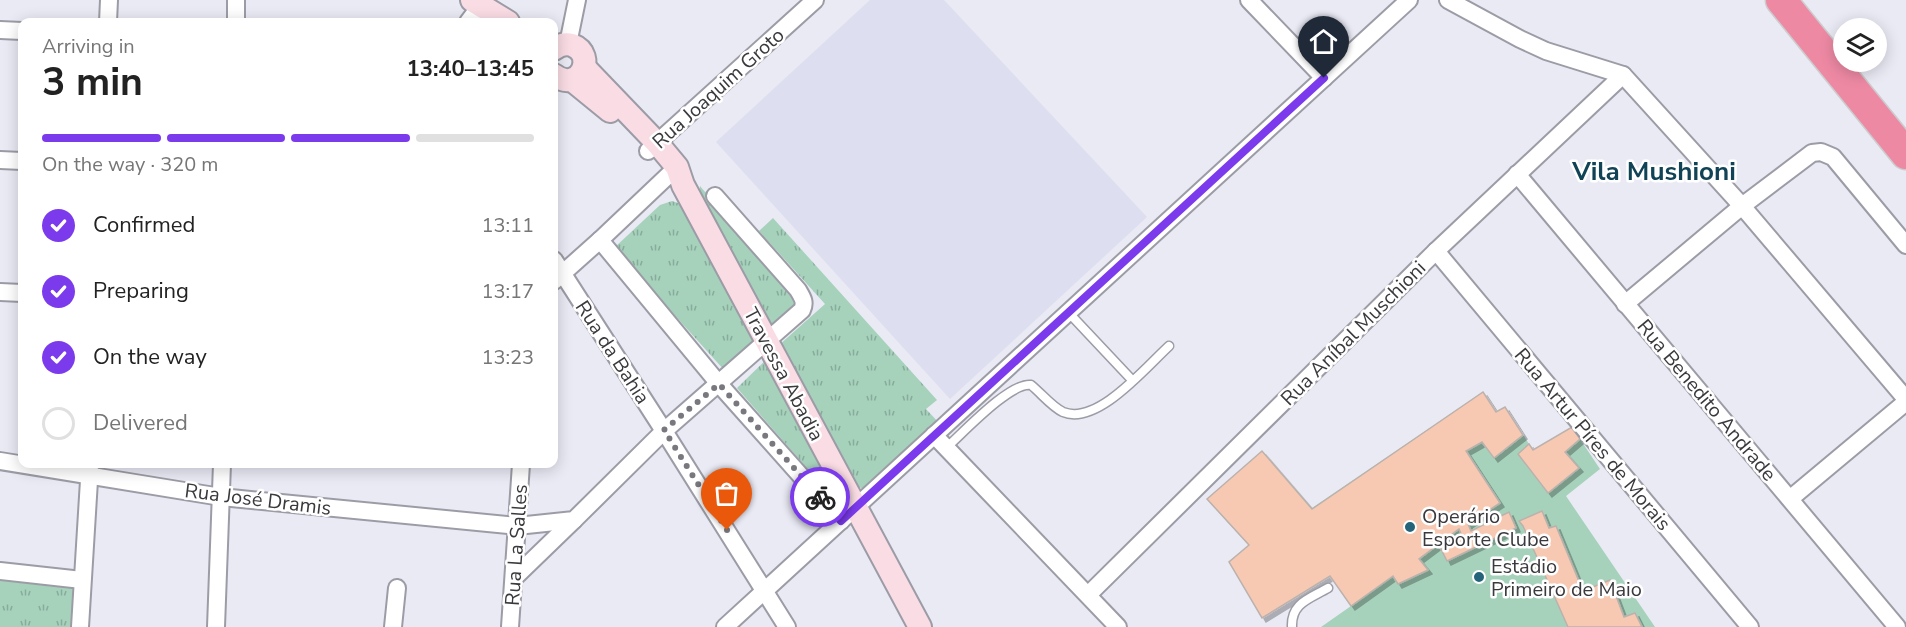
<!DOCTYPE html>
<html lang="en">
<head>
<meta charset="utf-8">
<style>
	:root { --surface:#fff; --page:#f2f2f2; --text:#222; --muted:#767676; --line:#e0e0e0; --accent:#7c3aed }
	body { margin:0; font-family:"Nunito Sans",sans-serif; background:var(--page); color:var(--text); height:100vh; display:flex; flex-direction:column; font-size:22px; white-space:nowrap }
	* { box-sizing:border-box; margin:0 }
	p { font-size:20px; color:var(--muted) }
	.icon { flex:none; width:33px; height:33px; fill:none; stroke:currentColor; stroke-width:2; stroke-linecap:round; stroke-linejoin:round }
	.map { position:relative; flex:1; overflow:hidden }
	.sheet { position:absolute; left:18px; top:18px; width:540px; height:450px; display:flex; flex-direction:column; background:var(--surface); border-radius:12px; box-shadow:0 3px 15px #0003 }
	.sheet>* { flex:none }
	.controls { position:absolute; left:1833px; top:18px; display:grid; gap:12px }
	.controls a { display:grid; place-items:center; width:54px; height:54px; border-radius:50%; background:var(--surface); box-shadow:0 3px 15px #0003; font-size:30px }
	.pin { position:absolute; display:grid; place-items:center; width:51px; height:51px; color:#fff; margin:-62px -26px; border-radius:50% 50% 50% 0; rotate:-45deg; box-shadow:0 0 6px #0007 }
	.pin .icon { rotate:45deg }
	.courier { position:absolute; display:grid; place-items:center; width:60px; height:60px; margin:-30px; border:4px solid #7c3aed; border-radius:50%; background:#fff; color:#222; box-shadow:0 2px 8px #0007 }
	.head em { font-style:normal; font-weight:700 }
	.head div { display:flex; flex-direction:column-reverse }
	.head { display:flex; align-items:center; justify-content:space-between; height:102px; padding:0 24px }
	h1 { font-size:39px; font-weight:700; line-height:45px }
	.bar { display:grid; grid-template-columns:repeat(4,1fr); gap:9px 6px; align-content:center; height:72px; padding:0 24px }
	.bar i { height:8px; border-radius:4px; background:var(--line) }
	.bar .active { background:var(--accent) }
	.bar p { grid-column:span 4 }
	ol { padding:0 24px; list-style:none }
	li { display:flex; align-items:center; gap:18px; height:66px }
	li p { margin-inline-start:auto }
	li .icon { padding:6px; border-radius:50%; background:var(--accent); color:#fff; stroke-width:4 }
	li:last-child { color:var(--muted) }
	li i { width:33px; height:33px; border:3px solid var(--line); border-radius:50% }
	.map>svg:first-child { display:block }
	.built { fill:#dddeef }
	.grass { fill:#a6d2bc }
	.park { fill:url(#park-tufts) }
	.building { fill:#f7c9b2; stroke:#bcb2ad; stroke-width:1.5; filter:url(#shadow) }
	.lines { fill:none; stroke-linecap:round; stroke-linejoin:round }
	.lane-casing { stroke:#9c9ca6; stroke-width:11 }
	.street-casing { stroke:#9c9ca6; stroke-width:20 }
	.secondary-casing { stroke:#9c9ca6; stroke-width:26 }
	.highway-casing { stroke:#cccccd; stroke-width:33 }
	.lane { stroke:#fff; stroke-width:8 }
	.street { stroke:#fff; stroke-width:16 }
	.secondary { stroke:#fadce4; stroke-width:22 }
	.highway { stroke:#ee89a4; stroke-width:30 }
	.done { stroke:#78787e; stroke-width:6; stroke-dasharray:0 10.8 }
	.route { stroke:#7c3aed; stroke-width:8 }
	.poi-dot { fill:#246379; stroke:#fff; stroke-width:2 }
	.labels { text-anchor:middle; stroke-width:5; stroke-linejoin:round; paint-order:stroke }
	.street-label { font-size:20px; fill:#3a3a3e; stroke:#fff }
	.poi-label { font-size:20px; fill:#3a3a3e; stroke:#fff; text-anchor:start }
	.district-label { font-size:26px; font-weight:bold; fill:#104355; stroke:#fff }
</style>
</head>
<body>
<div class="map">
<svg width="1906" height="627" viewBox="0 0 1906 627">
	<defs>
		<pattern id="park-tufts" width="24" height="20" patternUnits="userSpaceOnUse" patternTransform="scale(1.5)"><rect width="24" height="20" fill="#a6d2bc"/><path d="M3 7l-1-3M5 7V3M7 7l1-3M15 17l-1-3M17 17v-4M19 17l1-3" fill="none" stroke="#88ab9a"/></pattern>
		<filter id="shadow"><feDropShadow dx="4" dy="4" stdDeviation="0" flood-color="#0004"/></filter>
	</defs>
	<rect width="100%" height="100%" fill="#eaeaf5"/>
	<polygon class="built" points="870,0 944,0 1147,217 950,399 716,142"/>
	<polygon class="grass" points="1483,392 1496,412 1505,407 1533,450 1572,427 1600,469 1566,496 1655,627 1321,627 1351,606 1330,576 1262,618 1229,562 1249,545 1207,499 1262,451 1312,508"/>
	<g class="park">
		<polygon points="700,186 792,295 795,308 773,326 769,325 699,195"/>
		<polygon points="672,201 681,204 688,212 754,343 725,371 614,248 660,205"/>
		<polygon points="773,218 937,400 926,409 940,424 865,489 854,486 778,346 825,304 759,231"/>
		<polygon points="768,358 832,482 831,489 826,490 737,388"/>
		<polygon points="0,571 82,580 80,627 0,627"/>
	</g>
	<g class="building">
		<polygon points="1483,392 1496,412 1505,407 1523,435 1494,458 1482,442 1466,451 1500,503 1468,524 1471,531 1509,512 1516,528 1447,561 1440,547 1462,536 1459,529 1419,559 1428,570 1398,584 1393,576 1351,606 1330,576 1262,618 1229,562 1249,545 1207,499 1262,451 1312,509"/>
		<polygon points="1572,427 1580,439 1565,452 1579,468 1548,493 1518,454 1529,444 1533,450"/>
		<polygon points="1542,511 1549,528 1556,526 1583,591 1610,580 1624,617 1635,613 1642,627 1568,627 1523,526 1519,521"/>
	</g>
	<g class="lines">
		<defs>
			<g id="lane">
				<polyline points="1068,312 1132,380"/>
				<path d="M946 448C963 433 1010 382 1031 385 1041 393 1052 407 1063 412 1097 426 1145 368 1169 346"/>
				<path d="M1292 627C1291 603 1309 599 1328 588"/>
			</g>
			<g id="street">
				<polyline points="1249,0 1324,78"/>
				<polyline points="1448,0 1520,39 1546,51 1623,75 1742,206 1906,399"/>
				<polyline points="108,22 109,0"/>
				<polyline points="236,22 236,0"/>
				<polyline points="468,22 480,6"/>
				<polyline points="0,30 22,31"/>
				<polyline points="568,44 577,0"/>
				<polyline points="648,151 815,0"/>
				<polyline points="0,160 22,161"/>
				<polyline points="1517,174 1897,627"/>
				<polyline points="600,240 719,384 841,521"/>
				<polyline points="1436,251 1750,627"/>
				<polyline points="554,260 664,431 787,627"/>
				<polyline points="554,281 600,240 677,167"/>
				<polyline points="0,292 22,293"/>
				<polyline points="1625,304 1742,206 1812,153 1821,152 1833,157 1906,245"/>
				<polyline points="934,435 1118,627"/>
				<path d="M0 461 221 497 517 526 574 520 664 431 802 310C806 302 802 297 798 290L715 196"/>
				<polyline points="1791,498 1906,402"/>
				<polyline points="0,571 82,580"/>
				<polyline points="514,578 574,520"/>
				<polyline points="1088,595 1436,251 1623,75"/>
				<polyline points="80,627 90,464"/>
				<polyline points="216,627 222,464"/>
				<polyline points="393,627 397,588"/>
				<polyline points="510,627 521,464"/>
				<polyline points="725,627 1409,0"/>
			</g>
			<g id="secondary">
				<polyline points="472,0 508,22"/>
				<path d="M554 49C559 45 565 43 572 45 598 55 579 94 554 75"/>
				<polyline points="584,67 657,143 677,167 683,185 920,627"/>
				<polyline points="572,80 610,111"/>
			</g>
			<polyline id="highway" points="1781,0 1906,154"/>
		</defs>
		<use href="#lane" class="lane-casing"/>
		<use href="#street" class="street-casing"/>
		<use href="#secondary" class="secondary-casing"/>
		<use href="#highway" class="highway-casing"/>
		<use href="#lane" class="lane"/>
		<use href="#street" class="street"/>
		<use href="#secondary" class="secondary"/>
		<use href="#highway" class="highway"/>
	</g>
	<g class="lines">
		<polyline class="done" points="727,530 664,430 719,384 820,497"/>
		<polyline class="route" points="820,497 841,521 1324,78"/>
	</g>
	<g class="poi-dot">
		<circle cx="1410" cy="527" r="6"/>
		<circle cx="1479" cy="577" r="6"/>
	</g>
	<g class="labels">
		<g class="street-label">
			<text transform="translate(718 88) rotate(-42)" y="7">Rua Joaquim Groto</text>
			<text transform="translate(1353 333) rotate(-45)" y="7">Rua Aníbal Muschioni</text>
			<text transform="translate(613 352) rotate(57)" y="7">Rua da Bahia</text>
			<text transform="translate(784 374) rotate(62)" y="7">Travessa Abadia</text>
			<text transform="translate(1707 400) rotate(50)" y="7">Rua Benedito Andrade</text>
			<text transform="translate(1593 439) rotate(50)" y="7">Rua Artur Píres de Morais</text>
			<text transform="translate(258 499) rotate(7)" y="7">Rua José Dramis</text>
			<text transform="translate(516 545) rotate(-86)" y="7">Rua La Salles</text>
		</g>
		<g class="poi-label">
			<text x="1422" y="523">Operário<tspan x="1422" dy="23">Esporte Clube</tspan></text>
			<text x="1491" y="573">Estádio<tspan x="1491" dy="23">Primeiro de Maio</tspan></text>
		</g>
		<g class="district-label">
			<text x="1654" y="180">Vila Mushioni</text>
		</g>
	</g>
</svg>
<div class="controls">
<a><svg class="icon" aria-label="layers" viewBox="0 0 24 24"><path d="M12 4l9 5-9 5-9-5zM3 14l9 5 9-5"/></svg></a>
</div>
<div class="pin" style="left:727px;top:530px;background:#ea580c"><svg class="icon" aria-label="bag" viewBox="0 0 24 24"><path d="M5 8h14l-1 12H6zM9 8a3 3 0 0 1 6 0"/></svg></div>
<div class="pin" style="left:1324px;top:78px;background:#1f2937"><svg class="icon" aria-label="home" viewBox="0 0 24 24"><path d="M3 11l9-7 9 7M6 9v11h12V9"/></svg></div>
<div class="courier" style="left:820px;top:497px"><svg class="icon" aria-label="bike" viewBox="0 0 24 24"><circle cx="6" cy="16" r="4"/><circle cx="18" cy="16" r="4"/><path d="M6 16l4-8h5l3 8M10 8l3 8H6M13 5h3"/></svg></div>
<section class="sheet">
<div class="head"><div><h1>3 min</h1><p>Arriving in</p></div><em>13:40–13:45</em></div>
<div class="bar"><i class="active"></i><i class="active"></i><i class="active"></i><i></i><p>On the way · 320 m</p></div>
<ol>
<li><svg class="icon" aria-label="check" viewBox="0 0 24 24"><path d="M5 12l5 5 9-10"/></svg>Confirmed<p>13:11</p></li>
<li><svg class="icon" aria-label="check" viewBox="0 0 24 24"><path d="M5 12l5 5 9-10"/></svg>Preparing<p>13:17</p></li>
<li><svg class="icon" aria-label="check" viewBox="0 0 24 24"><path d="M5 12l5 5 9-10"/></svg>On the way<p>13:23</p></li>
<li><i></i>Delivered</li>
</ol>
</section>
</div>
</body>
</html>
